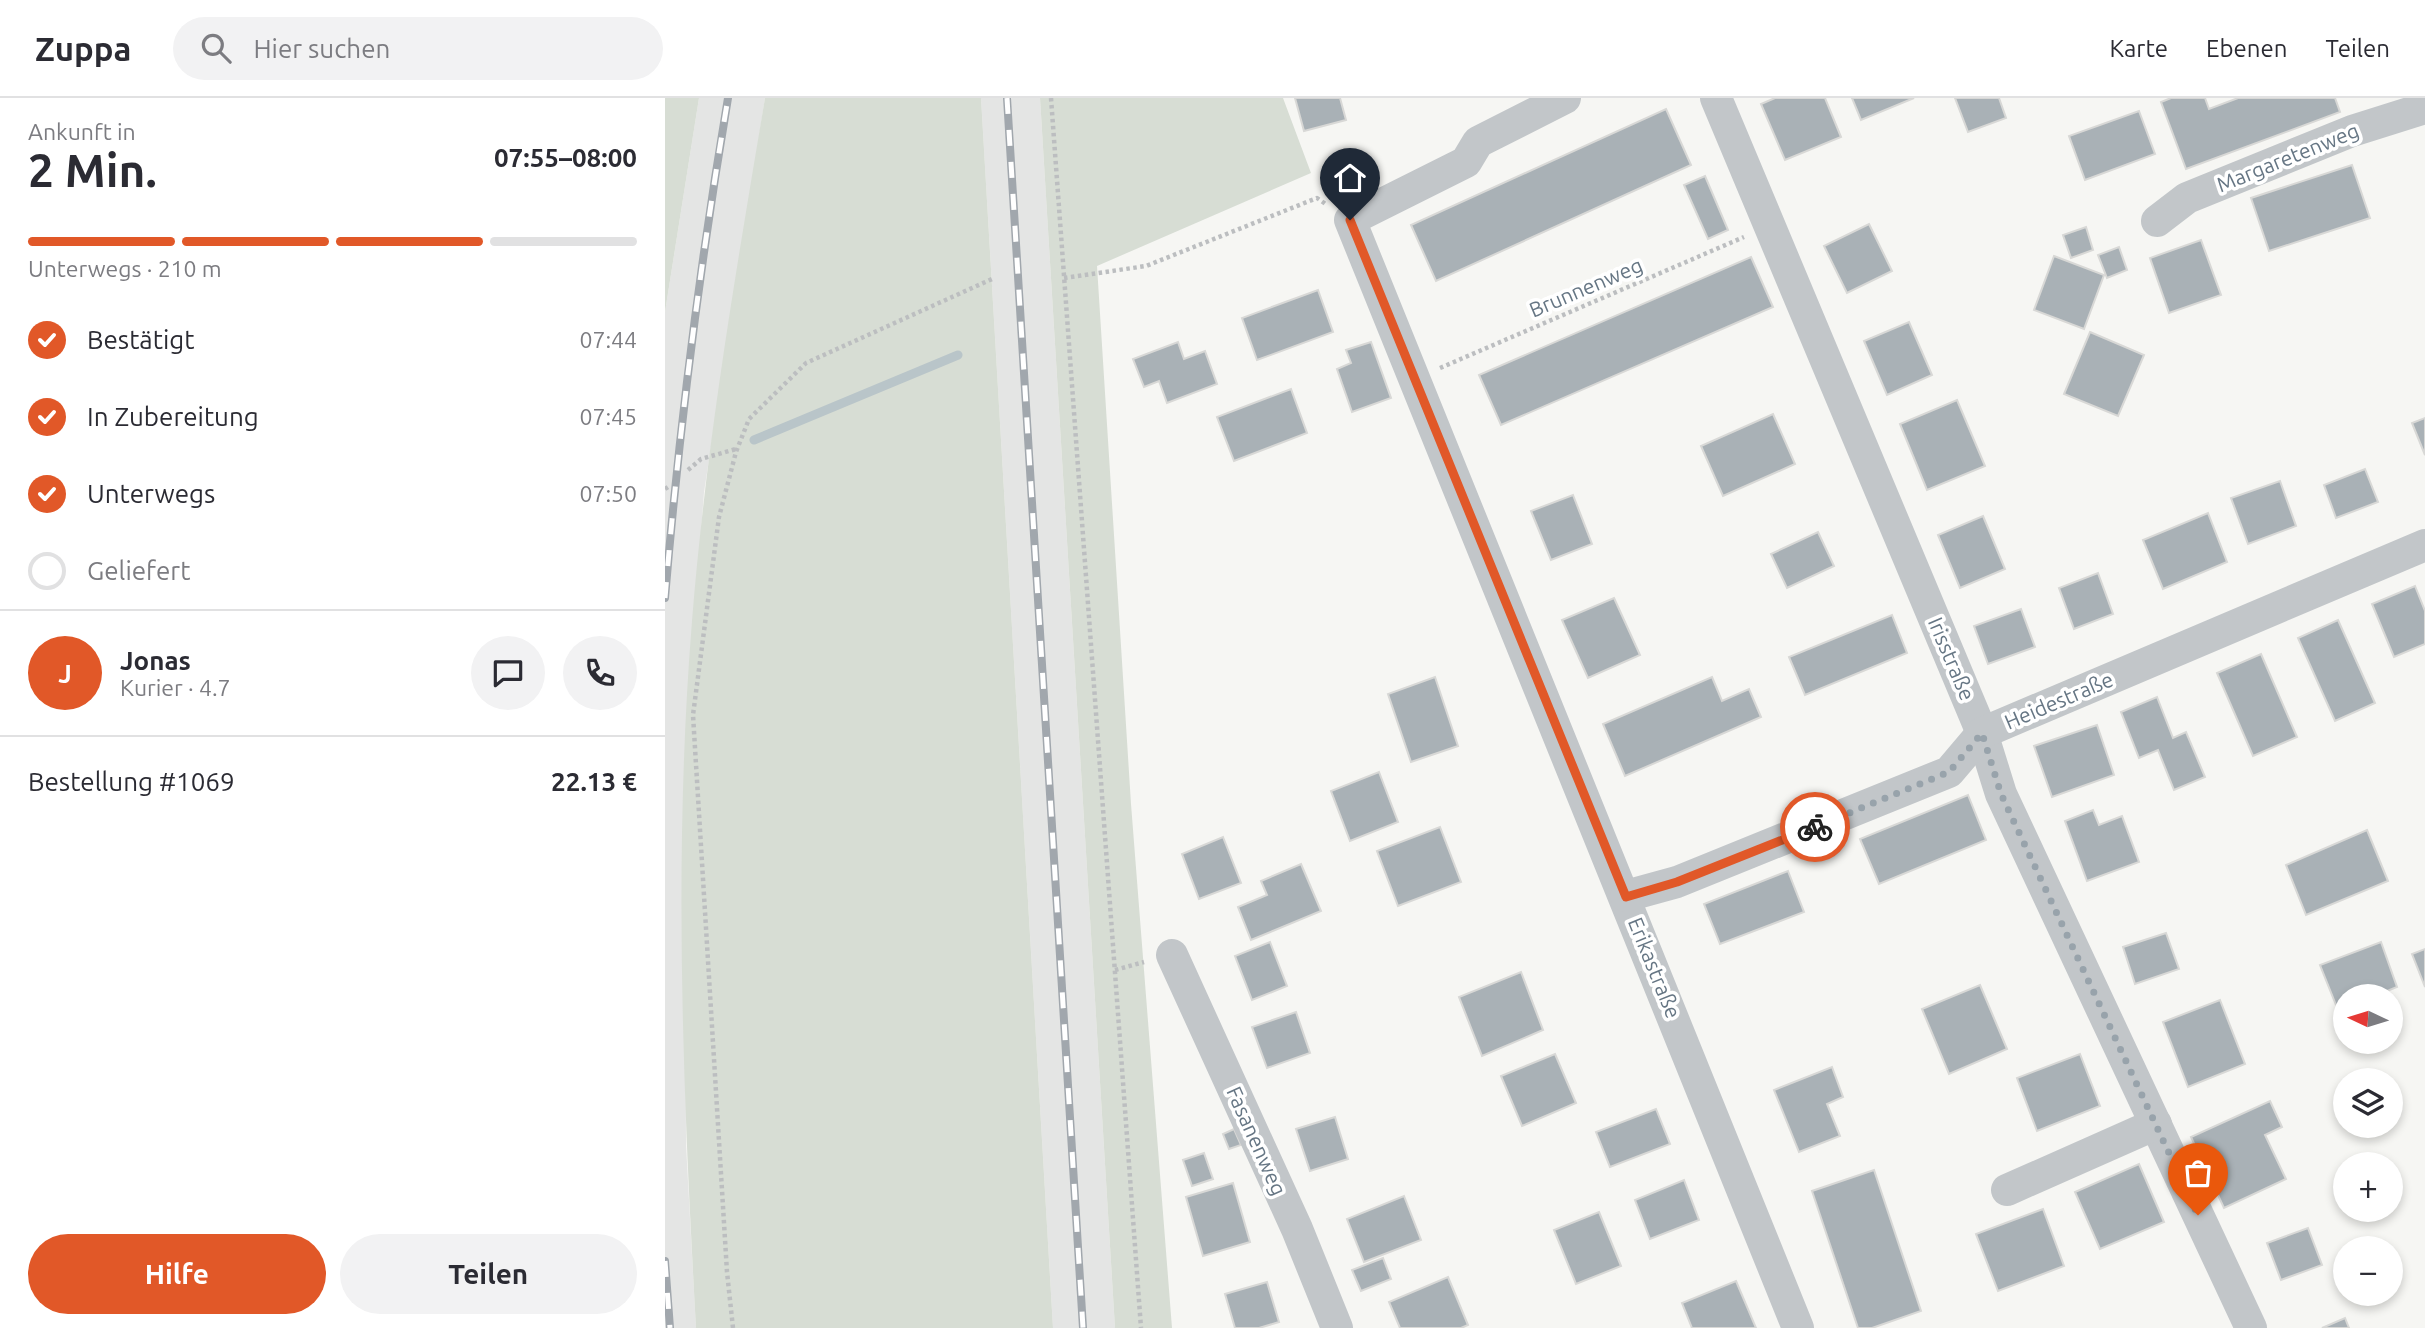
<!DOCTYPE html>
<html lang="de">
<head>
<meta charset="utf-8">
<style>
	:root { --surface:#fff; --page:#f2f2f3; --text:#2b2b33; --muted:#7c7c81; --line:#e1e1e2; --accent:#e15828 }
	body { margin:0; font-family:Ubuntu,sans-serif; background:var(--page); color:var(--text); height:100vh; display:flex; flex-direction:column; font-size:26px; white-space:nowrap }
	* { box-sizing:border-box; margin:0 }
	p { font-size:23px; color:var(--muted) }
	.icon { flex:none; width:38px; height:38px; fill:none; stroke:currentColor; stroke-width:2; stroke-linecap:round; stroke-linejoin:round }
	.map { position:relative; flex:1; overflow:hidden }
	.drawer { display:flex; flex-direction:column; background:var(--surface); width:665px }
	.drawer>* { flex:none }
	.needle { width:46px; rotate:274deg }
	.tools { position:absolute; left:1668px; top:886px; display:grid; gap:14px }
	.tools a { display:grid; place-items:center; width:70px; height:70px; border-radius:50%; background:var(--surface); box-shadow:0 4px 10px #0003; font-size:35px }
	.pin { position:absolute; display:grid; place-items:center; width:60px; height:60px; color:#fff; margin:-72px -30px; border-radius:50% 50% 50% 0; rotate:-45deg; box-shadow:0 0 7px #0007 }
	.pin .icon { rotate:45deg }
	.courier { position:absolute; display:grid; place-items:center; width:70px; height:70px; margin:-35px; border:5px solid #e15828; border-radius:50%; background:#fff; color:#222; box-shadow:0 2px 9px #0007 }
	.headline em { font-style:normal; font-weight:700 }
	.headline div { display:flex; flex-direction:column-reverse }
	.headline { display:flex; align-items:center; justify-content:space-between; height:119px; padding:0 28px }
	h1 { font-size:46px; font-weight:700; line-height:52px }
	.bar { display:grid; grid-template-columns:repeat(4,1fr); gap:10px 7px; align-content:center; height:84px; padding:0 28px }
	.bar i { height:9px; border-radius:5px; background:var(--line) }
	.bar .selected { background:var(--accent) }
	.bar p { grid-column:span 4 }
	.line { display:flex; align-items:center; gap:18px; padding:0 28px; border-top:2px solid var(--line) }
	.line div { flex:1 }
	.round { display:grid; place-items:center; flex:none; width:74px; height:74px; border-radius:37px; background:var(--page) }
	ol { padding:0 28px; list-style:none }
	li { display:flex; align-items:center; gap:21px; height:77px }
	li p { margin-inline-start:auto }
	li .icon { padding:7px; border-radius:50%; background:var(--accent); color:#fff; stroke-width:4 }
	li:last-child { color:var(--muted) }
	li i { width:38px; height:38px; border:4px solid var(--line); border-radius:50% }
	.primary-button { display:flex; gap:14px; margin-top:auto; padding:14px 28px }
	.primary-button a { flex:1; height:80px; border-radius:42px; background:var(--accent); color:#fff; font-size:28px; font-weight:700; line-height:80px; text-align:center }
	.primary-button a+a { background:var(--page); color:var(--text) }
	header { display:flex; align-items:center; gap:42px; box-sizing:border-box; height:98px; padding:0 35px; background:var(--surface); border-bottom:2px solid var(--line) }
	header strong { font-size:33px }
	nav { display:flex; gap:38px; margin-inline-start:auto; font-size:24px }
	.search { width:490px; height:63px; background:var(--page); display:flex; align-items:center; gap:18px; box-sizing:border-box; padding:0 24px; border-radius:38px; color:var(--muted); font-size:26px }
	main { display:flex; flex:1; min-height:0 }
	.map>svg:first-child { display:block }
	.built { fill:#e4e5e4 }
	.green { fill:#d7ddd4 }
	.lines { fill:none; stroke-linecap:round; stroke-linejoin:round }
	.stream { stroke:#b9c5c9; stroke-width:9 }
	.building { fill:#a9b1b6; stroke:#d8d8d6; stroke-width:2 }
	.path { stroke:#bcbec0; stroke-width:4.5; stroke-dasharray:3.5 3.5; stroke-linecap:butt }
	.minor { stroke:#c2c6c9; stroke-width:32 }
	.rail-casing { stroke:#a1a7ad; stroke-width:8 }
	.rail { stroke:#fff; stroke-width:5; stroke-dasharray:16; stroke-linecap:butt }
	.done { stroke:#98a3ab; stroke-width:7; stroke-dasharray:0 12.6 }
	.route { stroke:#e15828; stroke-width:9 }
	.labels { text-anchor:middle; stroke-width:7; stroke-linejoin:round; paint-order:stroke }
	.street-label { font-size:21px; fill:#667684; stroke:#fff }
</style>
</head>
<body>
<header>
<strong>Zuppa</strong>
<div class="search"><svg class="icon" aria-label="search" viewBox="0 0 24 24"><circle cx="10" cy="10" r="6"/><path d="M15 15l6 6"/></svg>Hier suchen</div>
<nav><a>Karte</a><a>Ebenen</a><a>Teilen</a></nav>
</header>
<main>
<section class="drawer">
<div class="headline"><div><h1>2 Min.</h1><p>Ankunft in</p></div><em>07:55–08:00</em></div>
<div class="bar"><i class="selected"></i><i class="selected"></i><i class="selected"></i><i></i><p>Unterwegs · 210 m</p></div>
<ol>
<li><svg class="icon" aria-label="check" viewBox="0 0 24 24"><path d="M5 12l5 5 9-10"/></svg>Bestätigt<p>07:44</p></li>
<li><svg class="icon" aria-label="check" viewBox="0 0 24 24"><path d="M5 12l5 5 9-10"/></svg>In Zubereitung<p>07:45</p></li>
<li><svg class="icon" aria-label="check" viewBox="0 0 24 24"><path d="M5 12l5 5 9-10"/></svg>Unterwegs<p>07:50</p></li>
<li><i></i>Geliefert</li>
</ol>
<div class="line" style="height:126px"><b class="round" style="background:var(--accent);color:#fff">J</b><div><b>Jonas</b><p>Kurier · 4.7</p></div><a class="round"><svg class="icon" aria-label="chat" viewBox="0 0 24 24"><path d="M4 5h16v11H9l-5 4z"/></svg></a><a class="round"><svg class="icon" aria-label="phone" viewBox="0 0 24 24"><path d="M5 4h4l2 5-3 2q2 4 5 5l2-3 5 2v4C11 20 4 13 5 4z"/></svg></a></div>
<div class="line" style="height:91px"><div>Bestellung #1069</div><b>22.13 €</b></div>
<div class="primary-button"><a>Hilfe</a><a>Teilen</a></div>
</section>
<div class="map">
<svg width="1760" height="1230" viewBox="0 0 1760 1230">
	<rect width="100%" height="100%" fill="#f6f6f3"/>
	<g class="built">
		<polygon points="34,0 100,0 39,394 20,647 21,1047 31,1230 0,1230 0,214"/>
		<polygon points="316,0 375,0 450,1230 388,1230"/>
	</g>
	<g class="green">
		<polygon points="0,0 34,0 0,214"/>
		<path d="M100 0H316L388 1230H31C18 995 8 758 27 523 41 347 71 173 100 0Z"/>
		<polygon points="375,0 618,0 646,75 432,168 466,706 507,1230 450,1230"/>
	</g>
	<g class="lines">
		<polyline class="stream" points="89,342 293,257"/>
	</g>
	<g class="building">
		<polygon points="630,0 675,0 681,22 639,33"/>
		<polygon points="1110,0 1160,0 1176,39 1120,62 1096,6"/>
		<polygon points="1187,0 1249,0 1196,22"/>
		<polygon points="1290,0 1334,0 1341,20 1303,34"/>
		<polygon points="1506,0 1540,0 1544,11 1573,0 1670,0 1675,14 1521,71 1496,4"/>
		<polygon points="1001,11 1026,67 771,183 746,127"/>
		<polygon points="1474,13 1490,56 1420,82 1404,38"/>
		<polygon points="1687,67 1705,120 1604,153 1586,100"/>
		<polygon points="1040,78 1063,132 1043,141 1019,87"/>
		<polygon points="1204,126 1227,173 1182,195 1159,148"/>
		<polygon points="1421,129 1428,152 1406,160 1398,137"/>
		<polygon points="1536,142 1556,197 1504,215 1485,160"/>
		<polygon points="1454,149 1462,172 1442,180 1433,157"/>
		<polygon points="1389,158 1439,177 1419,231 1369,212"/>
		<polygon points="1086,159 1108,209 836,327 814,277"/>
		<polygon points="653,192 668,234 592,262 577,220"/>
		<polygon points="1244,224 1267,277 1222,297 1199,243"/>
		<polygon points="1425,234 1479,257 1453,318 1399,296"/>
		<polygon points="513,244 519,261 540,253 552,286 502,305 494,283 479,289 468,261"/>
		<polygon points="706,244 726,300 687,314 672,271 686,265 681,252"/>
		<polygon points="626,291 642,335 569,363 552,319"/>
		<polygon points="1292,302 1320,368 1262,392 1235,326"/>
		<polygon points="1108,316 1130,366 1058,398 1036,348"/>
		<polygon points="1760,320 1760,357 1747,325"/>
		<polygon points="1700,371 1713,404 1671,420 1659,387"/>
		<polygon points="1615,383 1631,428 1583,446 1566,400"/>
		<polygon points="908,397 927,446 886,462 866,413"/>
		<polygon points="1543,415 1562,464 1498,491 1478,442"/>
		<polygon points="1318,418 1340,471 1295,490 1273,437"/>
		<polygon points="1153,434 1169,468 1122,490 1106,456"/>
		<polygon points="1433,475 1448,516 1409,531 1394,490"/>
		<polygon points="1750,488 1760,513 1760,546 1729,559 1707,506"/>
		<polygon points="949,500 975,557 923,580 897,522"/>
		<polygon points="1356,511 1370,549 1323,566 1309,528"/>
		<polygon points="1227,517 1242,555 1140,597 1124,559"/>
		<polygon points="1673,522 1710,605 1670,623 1633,540"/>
		<polygon points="1596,556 1632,639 1588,658 1552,575"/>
		<polygon points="770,579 793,648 746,664 723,596"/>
		<polygon points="1047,579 1057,603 1084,591 1096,619 960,678 938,626"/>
		<polygon points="1492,599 1508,640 1521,634 1540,679 1509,692 1493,652 1474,660 1456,614"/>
		<polygon points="1432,627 1449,677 1387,699 1369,648"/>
		<polygon points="714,674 733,724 685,743 666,693"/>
		<polygon points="1303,697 1321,742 1214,786 1195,741"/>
		<polygon points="1428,712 1434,727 1457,718 1474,764 1422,783 1400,723"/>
		<polygon points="775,729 796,784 733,808 712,753"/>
		<polygon points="1702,732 1723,783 1641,817 1621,767"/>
		<polygon points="558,739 576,785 534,801 517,756"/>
		<polygon points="636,766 656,813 586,842 573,809 602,797 596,783"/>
		<polygon points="1123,773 1139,814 1055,846 1039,806"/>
		<polygon points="1501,835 1514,871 1470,886 1458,849"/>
		<polygon points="605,844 622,888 587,902 570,858"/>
		<polygon points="1716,844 1732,889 1710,898 1680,898 1680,909 1673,912 1655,867"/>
		<polygon points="1760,851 1760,889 1747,856"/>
		<polygon points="856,874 878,932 817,958 794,899"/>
		<polygon points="1315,887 1342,951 1284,976 1257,911"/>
		<polygon points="1555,902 1580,966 1523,989 1498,924"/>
		<polygon points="631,914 645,955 602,970 587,929"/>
		<polygon points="890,956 911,1005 857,1028 836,978"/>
		<polygon points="1415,956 1435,1008 1372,1033 1352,980"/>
		<polygon points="1167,969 1178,999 1162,1006 1175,1038 1134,1054 1109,992"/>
		<polygon points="1605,1003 1617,1029 1600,1037 1621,1081 1559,1110 1526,1039"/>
		<polygon points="991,1011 1005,1046 945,1069 931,1034"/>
		<polygon points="670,1019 683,1061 645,1073 631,1031"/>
		<polygon points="569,1031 576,1047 564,1051 558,1036"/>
		<polygon points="539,1055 548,1081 527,1088 518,1062"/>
		<polygon points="1474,1066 1499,1124 1435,1151 1410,1094"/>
		<polygon points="1209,1072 1256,1213 1207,1230 1193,1230 1147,1093"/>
		<polygon points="1019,1082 1034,1122 985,1141 970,1102"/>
		<polygon points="568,1085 585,1144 538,1158 521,1099"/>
		<polygon points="739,1098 756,1142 699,1164 682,1121"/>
		<polygon points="1378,1111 1399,1168 1333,1193 1311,1136"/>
		<polygon points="934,1114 956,1168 911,1186 889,1132"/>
		<polygon points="1643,1130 1657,1167 1616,1182 1602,1145"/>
		<polygon points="718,1160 726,1181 696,1193 687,1172"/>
		<polygon points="783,1179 803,1227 796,1230 735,1230 724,1204"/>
		<polygon points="1071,1183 1091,1230 1027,1230 1017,1205"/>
		<polygon points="602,1184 614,1224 594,1230 570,1230 560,1196"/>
		<polygon points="1680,1220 1684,1230 1657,1230"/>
	</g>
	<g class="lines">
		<g class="path">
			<polyline points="386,0 476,1230"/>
			<polyline points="399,180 481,168 652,100 662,107"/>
			<polyline points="775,270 1079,139"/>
			<polyline points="23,372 36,361 71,351"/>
			<polyline points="0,391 3,389"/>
			<polyline points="450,872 479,864"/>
			<polyline points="68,1230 62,1174 28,617 54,419 71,354 84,321 141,265 327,181"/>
		</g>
		<g class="minor">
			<polyline points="900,0 813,44 801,64 685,122 1133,1230"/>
			<polyline points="1051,0 1317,635 1336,696 1586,1230"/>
			<polyline points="1492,123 1522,100 1687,33 1760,10"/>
			<polyline points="961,798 1012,784 1284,674 1317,635 1760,447"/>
			<polyline points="507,857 632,1131 672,1230"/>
			<polyline points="1342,1092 1491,1026"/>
		</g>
		<defs>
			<g id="rail">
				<polyline points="342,0 418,1230"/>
				<path d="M0 500C14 332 35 166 63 0"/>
				<polyline points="0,1163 5,1230"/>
			</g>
		</defs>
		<use href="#rail" class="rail-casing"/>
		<use href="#rail" class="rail"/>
	</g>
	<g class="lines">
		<polyline class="done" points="1150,729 1284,674 1317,635 1336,696 1533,1117"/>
		<polyline class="route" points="685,122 961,799 1012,784 1150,729"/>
	</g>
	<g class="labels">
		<g class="street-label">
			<text transform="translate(1623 60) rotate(-22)" y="7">Margaretenweg</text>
			<text transform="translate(921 190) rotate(-23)" y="7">Brunnenweg</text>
			<text transform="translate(1286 561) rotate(67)" y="7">Irisstraße</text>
			<text transform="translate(1394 603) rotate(-23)" y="7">Heidestraße</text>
			<text transform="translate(989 870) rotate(68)" y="7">Erikastraße</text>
			<text transform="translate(591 1043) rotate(66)" y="7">Fasanenweg</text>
		</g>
	</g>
</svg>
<div class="tools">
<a><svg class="needle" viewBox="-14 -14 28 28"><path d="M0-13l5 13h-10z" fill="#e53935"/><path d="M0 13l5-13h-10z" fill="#7c7c81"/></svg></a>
<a><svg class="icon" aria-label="layers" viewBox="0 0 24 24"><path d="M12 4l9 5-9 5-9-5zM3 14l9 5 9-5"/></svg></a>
<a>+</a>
<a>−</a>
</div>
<div class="pin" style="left:1533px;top:1117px;background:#ea580c"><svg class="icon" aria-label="bag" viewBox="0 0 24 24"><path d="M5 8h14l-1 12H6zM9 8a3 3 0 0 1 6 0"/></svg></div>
<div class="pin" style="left:685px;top:122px;background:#1f2937"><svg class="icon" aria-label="home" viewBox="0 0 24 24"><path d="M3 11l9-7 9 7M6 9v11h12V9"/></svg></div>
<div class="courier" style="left:1150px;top:729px"><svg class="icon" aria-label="bike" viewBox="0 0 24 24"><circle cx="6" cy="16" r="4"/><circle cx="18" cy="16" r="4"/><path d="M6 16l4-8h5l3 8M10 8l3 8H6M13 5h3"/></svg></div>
</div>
</main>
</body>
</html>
